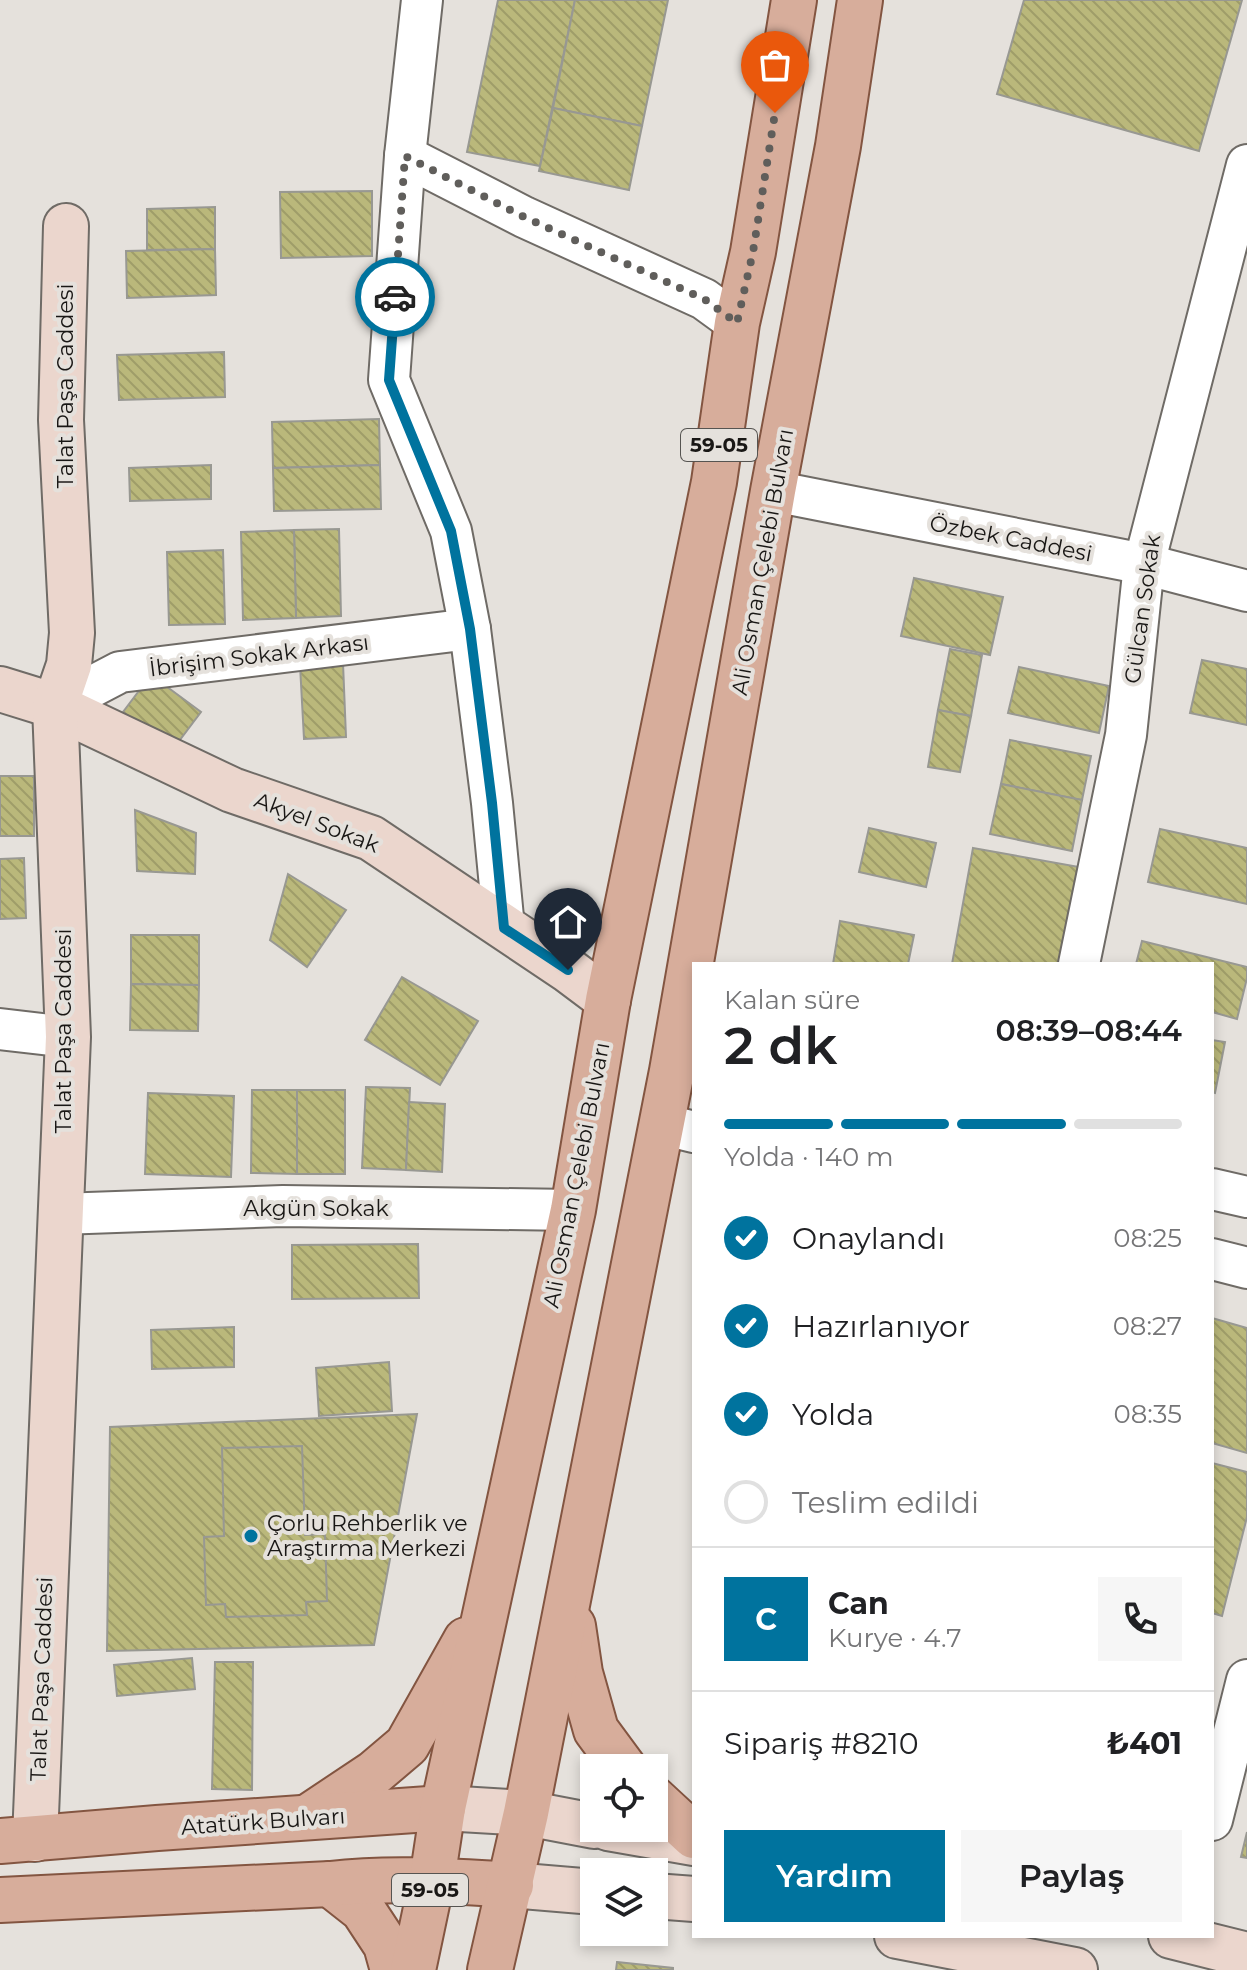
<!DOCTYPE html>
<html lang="tr">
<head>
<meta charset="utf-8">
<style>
	:root { --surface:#fff; --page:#f6f6f6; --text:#202124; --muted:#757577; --line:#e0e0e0; --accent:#00739e }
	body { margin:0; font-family:Montserrat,sans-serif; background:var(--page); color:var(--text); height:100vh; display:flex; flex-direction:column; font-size:30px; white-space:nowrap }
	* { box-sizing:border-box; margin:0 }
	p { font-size:26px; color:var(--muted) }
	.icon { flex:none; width:44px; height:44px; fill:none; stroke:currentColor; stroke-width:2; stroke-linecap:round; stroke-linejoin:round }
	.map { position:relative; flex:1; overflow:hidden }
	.side { position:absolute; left:692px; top:962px; width:522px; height:976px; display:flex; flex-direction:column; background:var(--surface); border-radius:0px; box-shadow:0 4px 12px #0003 }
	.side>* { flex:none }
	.controls { position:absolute; left:580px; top:1754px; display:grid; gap:16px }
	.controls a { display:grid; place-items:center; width:88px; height:88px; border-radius:0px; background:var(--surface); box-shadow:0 4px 12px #0003; font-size:40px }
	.pin { position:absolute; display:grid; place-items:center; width:68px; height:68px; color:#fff; margin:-82px -34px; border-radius:50% 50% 50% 0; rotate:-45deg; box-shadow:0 0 8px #0007 }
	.pin .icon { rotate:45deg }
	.courier { position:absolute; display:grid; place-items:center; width:80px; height:80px; margin:-40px; border:6px solid #00739e; border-radius:50%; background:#fff; color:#222; box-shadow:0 2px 10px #0007 }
	.overview em { font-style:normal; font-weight:600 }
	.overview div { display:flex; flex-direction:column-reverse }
	.overview { display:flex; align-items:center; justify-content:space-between; height:136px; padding:0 32px }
	h1 { font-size:52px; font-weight:600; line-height:60px }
	.bar { display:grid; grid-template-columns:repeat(4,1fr); gap:12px 8px; align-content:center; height:96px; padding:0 32px }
	.bar i { height:10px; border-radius:6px; background:var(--line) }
	.bar .active { background:var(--accent) }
	.bar p { grid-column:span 4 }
	.line { display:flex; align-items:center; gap:20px; padding:0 32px; border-top:2px solid var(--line) }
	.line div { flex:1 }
	.round { display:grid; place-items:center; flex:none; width:84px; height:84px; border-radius:0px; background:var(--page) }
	ol { padding:0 32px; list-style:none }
	li { display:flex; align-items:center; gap:24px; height:88px }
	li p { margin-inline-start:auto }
	li .icon { padding:8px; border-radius:50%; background:var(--accent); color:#fff; stroke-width:4 }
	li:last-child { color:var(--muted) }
	li i { width:44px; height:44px; border:4px solid var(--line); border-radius:50% }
	.button { display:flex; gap:16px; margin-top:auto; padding:16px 32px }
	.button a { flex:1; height:92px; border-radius:0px; background:var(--accent); color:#fff; font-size:32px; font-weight:600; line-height:92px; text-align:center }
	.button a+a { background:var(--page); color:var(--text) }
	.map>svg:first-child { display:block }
	.building { fill:url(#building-back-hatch); stroke:#989892; stroke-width:2 }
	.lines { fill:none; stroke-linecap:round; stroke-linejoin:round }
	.street-casing { stroke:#6f6b66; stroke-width:44 }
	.secondary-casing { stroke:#6f6b66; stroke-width:48 }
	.primary-casing { stroke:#835541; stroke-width:48 }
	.street { stroke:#fff; stroke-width:40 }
	.secondary { stroke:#ebd6cd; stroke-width:44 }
	.primary { stroke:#d7ad9b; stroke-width:44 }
	.done { stroke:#605e5b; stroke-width:8; stroke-dasharray:0 14.4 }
	.route { stroke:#00739e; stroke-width:10 }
	.poi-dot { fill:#00739e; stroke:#e5e1dc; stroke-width:3 }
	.labels { text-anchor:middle; stroke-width:8; stroke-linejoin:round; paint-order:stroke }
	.shield { fill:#e5e1dc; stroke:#565451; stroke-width:2 }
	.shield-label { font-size:20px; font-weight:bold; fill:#191715 }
	.street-label { font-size:22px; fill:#191715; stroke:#e5e1dc }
	.poi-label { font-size:22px; fill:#191715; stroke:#e5e1dc; text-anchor:start }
</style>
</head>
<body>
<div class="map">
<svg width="1247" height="1970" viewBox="0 0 1247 1970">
	<defs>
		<pattern id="building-back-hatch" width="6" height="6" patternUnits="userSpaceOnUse" patternTransform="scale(2)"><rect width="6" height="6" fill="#bab87b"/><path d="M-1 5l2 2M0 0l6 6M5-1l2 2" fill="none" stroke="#9f9d69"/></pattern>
	</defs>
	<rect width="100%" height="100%" fill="#e5e1dc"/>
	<g class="building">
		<polygon points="498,0 575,0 540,166 467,152"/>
		<polygon points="575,0 668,0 642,126 553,108"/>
		<polygon points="1024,0 1242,0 1199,151 997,94"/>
		<polygon points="553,108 642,126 629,190 539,171"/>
		<polygon points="372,191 372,256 281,258 280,192"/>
		<polygon points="215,207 215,249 147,250 147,209"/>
		<polygon points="215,249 216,295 127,298 126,251"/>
		<polygon points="224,352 225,397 119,400 117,355"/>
		<polygon points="379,419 380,465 273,468 272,422"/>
		<polygon points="211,465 211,499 130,501 129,468"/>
		<polygon points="380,465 381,509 274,511 273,468"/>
		<polygon points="339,529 341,616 296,618 294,530"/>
		<polygon points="294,530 296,618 243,620 241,532"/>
		<polygon points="223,550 225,624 169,625 167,552"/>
		<polygon points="914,578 1003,597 990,655 901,636"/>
		<polygon points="950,649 982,655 971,716 938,710"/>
		<polygon points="1202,660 1247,669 1247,725 1190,713"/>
		<polygon points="343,663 346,737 304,739 300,665"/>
		<polygon points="1019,667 1109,686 1099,733 1008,713"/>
		<polygon points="151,675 201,712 173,749 123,712"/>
		<polygon points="938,710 971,716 960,772 928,767"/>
		<polygon points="1010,740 1091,756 1082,800 1001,784"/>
		<rect x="0" y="776" width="34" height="60"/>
		<polygon points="1001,784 1082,800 1072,851 990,834"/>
		<polygon points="135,810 196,833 195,874 137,871"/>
		<polygon points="869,828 936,843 926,887 859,872"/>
		<polygon points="1160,829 1247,848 1247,904 1148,882"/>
		<polygon points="973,848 1079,867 1061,964 952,964"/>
		<polygon points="24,858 26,918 0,919 0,859"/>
		<polygon points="288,874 346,910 307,967 270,940"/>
		<polygon points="840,921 914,935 908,964 833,964"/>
		<polygon points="131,935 199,935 199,985 131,984"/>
		<polygon points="1142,941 1247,967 1247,978 1237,1019 1212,1012 1212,964 1136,964"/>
		<polygon points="402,977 478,1021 440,1085 365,1040"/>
		<polygon points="131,984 199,985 198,1031 130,1030"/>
		<polygon points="1212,1040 1225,1042 1215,1093 1212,1092"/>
		<polygon points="366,1087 410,1088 406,1170 362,1168"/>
		<polygon points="252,1090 297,1090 297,1174 251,1173"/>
		<rect x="297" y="1090" width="48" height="84"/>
		<polygon points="148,1093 234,1096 231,1177 145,1174"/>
		<polygon points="409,1102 445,1104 442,1172 406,1170"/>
		<polygon points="418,1244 419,1298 292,1299 292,1245"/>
		<polygon points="1212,1318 1247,1328 1247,1453 1212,1443"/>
		<polygon points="234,1327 234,1367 152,1369 151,1330"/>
		<polygon points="389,1362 392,1411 319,1416 316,1368"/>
		<polygon points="417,1414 374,1645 107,1651 110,1427"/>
		<polygon points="302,1446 305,1535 325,1534 327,1601 306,1602 307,1615 226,1617 225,1604 206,1605 204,1537 224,1536 222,1448"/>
		<polygon points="1212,1463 1247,1472 1247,1517 1222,1616 1212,1613"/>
		<polygon points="192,1658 195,1689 117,1696 114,1665"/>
		<polygon points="215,1662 253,1662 252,1790 212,1789"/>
		<polygon points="1247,1832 1247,1858 1241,1857"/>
		<polygon points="617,1962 673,1968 673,1970 616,1970"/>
	</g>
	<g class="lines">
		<defs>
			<g id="street">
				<polyline points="422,0 405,156 389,380 451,531 470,629 492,803 504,928"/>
				<polyline points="405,156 524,217 704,299 737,323"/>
				<polyline points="773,491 1144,564 1247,591"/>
				<polyline points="55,706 120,672 470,629"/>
				<polyline points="1079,964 1126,735 1144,564 1247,165"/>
				<polyline points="0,1029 68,1037"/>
				<polyline points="661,1124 694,1132"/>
				<polyline points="1212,1189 1247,1197"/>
				<polyline points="60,1214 283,1206 573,1210"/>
				<polyline points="1212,1259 1247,1268"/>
				<polyline points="1212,1820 1247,1680"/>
			</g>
			<g id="secondary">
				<polyline points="0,689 55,706 232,790 371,838 568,970 608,1000"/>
				<polyline points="443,1808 526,1813 594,1826"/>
				<polyline points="608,1828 694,1843"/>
				<polyline points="35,1839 68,1037 55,706 69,665 72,633 61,420 66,226"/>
				<polyline points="511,1885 594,1892"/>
				<polyline points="654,1896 694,1899"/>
				<polyline points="897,1936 1075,1970"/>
				<polyline points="1171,1936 1247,1955"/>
			</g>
			<g id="primary">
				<polyline points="573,1626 580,1673 596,1730 624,1768"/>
				<polyline points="654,1799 694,1836"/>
				<polyline points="308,1817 374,1773 407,1745 466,1640"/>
				<polyline points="0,1841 157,1828 443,1808"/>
				<polyline points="330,1884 363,1910 386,1945 393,1970"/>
				<path d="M0 1900 330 1884C390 1877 450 1881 511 1885"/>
				<polyline points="413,1970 432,1880 443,1808 573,1210 608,1000 714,482 737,323 753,252 794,0"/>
				<polyline points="490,1970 526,1813 672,1071 773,491 838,146 860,0"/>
			</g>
		</defs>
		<use href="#street" class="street-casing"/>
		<use href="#secondary" class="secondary-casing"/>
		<use href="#primary" class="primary-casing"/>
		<use href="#street" class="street"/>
		<use href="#secondary" class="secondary"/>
		<use href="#primary" class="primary"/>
	</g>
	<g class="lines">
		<polyline class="done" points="395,297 405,156 524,217 704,299 737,323 753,252 775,113"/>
		<polyline class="route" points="395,297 389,380 451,531 470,629 492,803 504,928 568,970"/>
	</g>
	<circle class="poi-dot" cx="251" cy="1536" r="8"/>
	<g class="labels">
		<g class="shield">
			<rect x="681" y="429" width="76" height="32" rx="6"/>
			<rect x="392" y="1874" width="76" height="32" rx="6"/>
		</g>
		<g class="shield-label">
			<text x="719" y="452">59-05</text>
			<text x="430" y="1897">59-05</text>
		</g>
		<g class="street-label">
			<text transform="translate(65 386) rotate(-90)" y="8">Talat Paşa Caddesi</text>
			<text transform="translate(1011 538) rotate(11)" y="8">Özbek Caddesi</text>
			<text transform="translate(762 562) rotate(-80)" y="8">Ali Osman Çelebi Bulvarı</text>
			<text transform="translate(1142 609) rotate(-82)" y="8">Gülcan Sokak</text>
			<text transform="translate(259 655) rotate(-7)" y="8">İbrişim Sokak Arkası</text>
			<text transform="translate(317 822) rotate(21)" y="8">Akyel Sokak</text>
			<text transform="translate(63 1031) rotate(-90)" y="8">Talat Paşa Caddesi</text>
			<text transform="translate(576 1175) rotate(-79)" y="8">Ali Osman Çelebi Bulvarı</text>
			<text x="316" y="1216">Akgün Sokak</text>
			<text transform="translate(41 1679) rotate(-88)" y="8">Talat Paşa Caddesi</text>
			<text transform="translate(263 1821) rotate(-4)" y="8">Atatürk Bulvarı</text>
		</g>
		<g class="poi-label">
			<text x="267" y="1531">Çorlu Rehberlik ve<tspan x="267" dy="25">Araştırma Merkezi</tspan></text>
		</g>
	</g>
</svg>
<div class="controls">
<a><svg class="icon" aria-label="locate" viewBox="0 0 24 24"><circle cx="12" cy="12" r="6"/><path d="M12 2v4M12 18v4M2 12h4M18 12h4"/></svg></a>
<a><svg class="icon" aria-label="layers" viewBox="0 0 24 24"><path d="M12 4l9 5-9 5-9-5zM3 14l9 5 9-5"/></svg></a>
</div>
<div class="pin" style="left:775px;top:113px;background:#ea580c"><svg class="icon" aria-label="bag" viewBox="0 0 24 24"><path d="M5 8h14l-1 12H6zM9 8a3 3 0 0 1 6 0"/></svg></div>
<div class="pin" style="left:568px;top:970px;background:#1f2937"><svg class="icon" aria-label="home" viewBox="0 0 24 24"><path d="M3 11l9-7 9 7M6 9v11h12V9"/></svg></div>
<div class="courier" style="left:395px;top:297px"><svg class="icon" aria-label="car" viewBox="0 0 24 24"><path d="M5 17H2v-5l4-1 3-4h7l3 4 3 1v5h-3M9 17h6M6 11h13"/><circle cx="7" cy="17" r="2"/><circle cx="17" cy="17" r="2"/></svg></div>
<section class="side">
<div class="overview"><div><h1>2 dk</h1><p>Kalan süre</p></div><em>08:39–08:44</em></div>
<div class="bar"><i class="active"></i><i class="active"></i><i class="active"></i><i></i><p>Yolda · 140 m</p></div>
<ol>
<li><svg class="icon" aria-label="check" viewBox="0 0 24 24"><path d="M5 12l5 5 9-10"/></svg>Onaylandı<p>08:25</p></li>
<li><svg class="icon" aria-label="check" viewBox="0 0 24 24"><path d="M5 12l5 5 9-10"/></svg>Hazırlanıyor<p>08:27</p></li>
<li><svg class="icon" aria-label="check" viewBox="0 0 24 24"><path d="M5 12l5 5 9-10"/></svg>Yolda<p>08:35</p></li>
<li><i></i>Teslim edildi</li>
</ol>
<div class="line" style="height:144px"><b class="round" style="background:var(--accent);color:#fff">C</b><div><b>Can</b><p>Kurye · 4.7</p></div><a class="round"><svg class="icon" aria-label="phone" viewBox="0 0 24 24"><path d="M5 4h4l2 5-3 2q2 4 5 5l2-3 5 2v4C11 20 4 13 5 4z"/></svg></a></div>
<div class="line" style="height:104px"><div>Sipariş #8210</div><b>₺401</b></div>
<div class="button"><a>Yardım</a><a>Paylaş</a></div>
</section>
</div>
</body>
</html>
